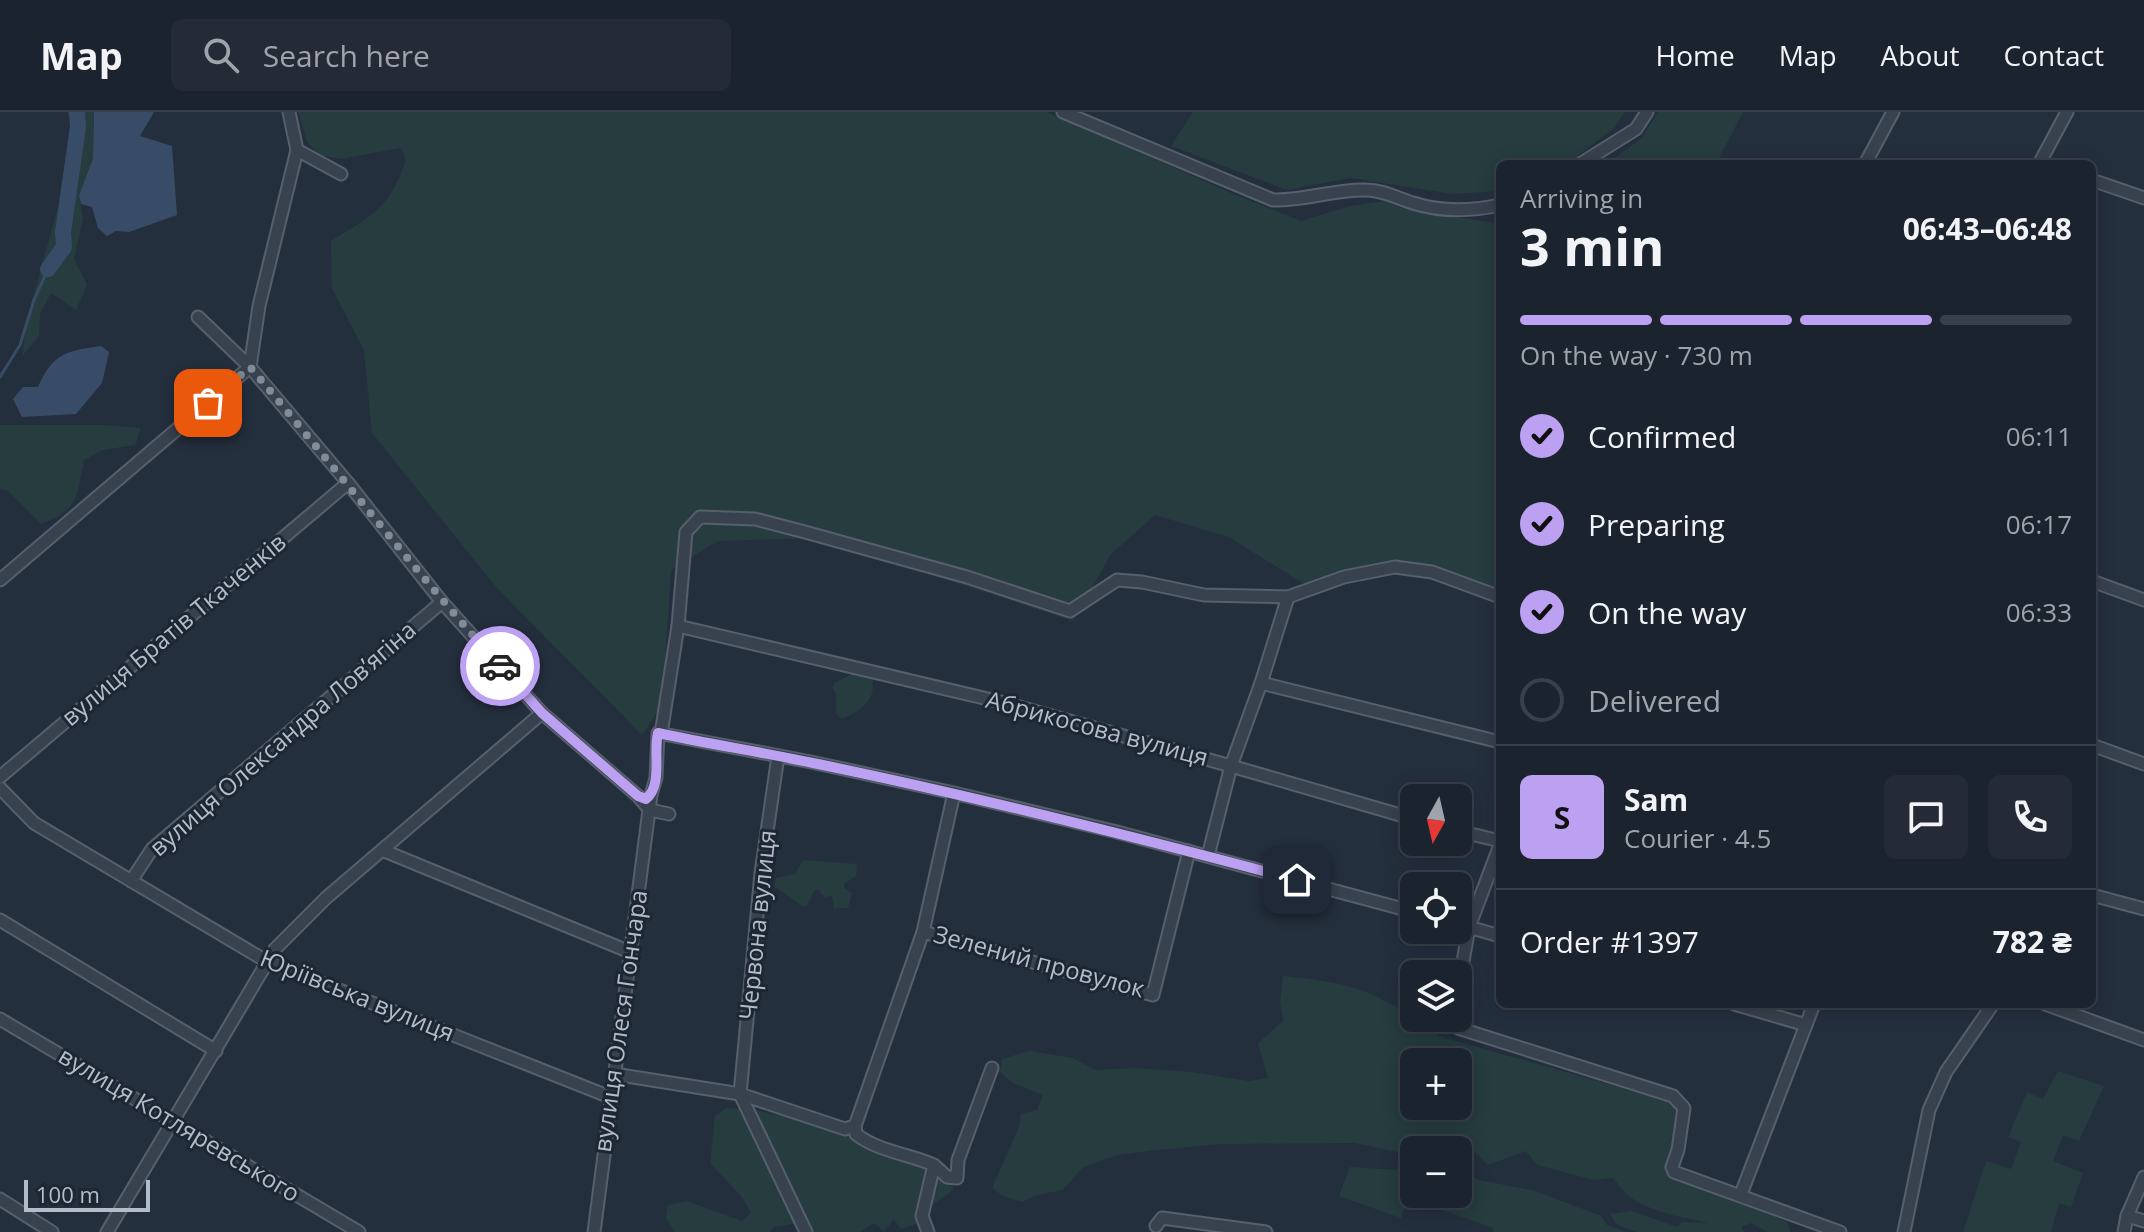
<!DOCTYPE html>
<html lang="en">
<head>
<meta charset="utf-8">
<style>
	:root { --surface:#1b232e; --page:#242b36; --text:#f1f3f6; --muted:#a0a4aa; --line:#39404a; --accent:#bca0f2 }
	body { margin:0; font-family:"Open Sans",sans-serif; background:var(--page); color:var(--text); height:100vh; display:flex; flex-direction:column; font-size:30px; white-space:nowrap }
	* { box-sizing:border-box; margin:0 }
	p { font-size:26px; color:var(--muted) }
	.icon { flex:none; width:44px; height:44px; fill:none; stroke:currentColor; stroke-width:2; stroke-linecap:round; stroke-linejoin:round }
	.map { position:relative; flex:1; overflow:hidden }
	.drawer { position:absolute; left:1496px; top:48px; width:600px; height:848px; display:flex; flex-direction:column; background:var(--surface); border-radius:12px; box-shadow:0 4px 20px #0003,0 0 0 2px var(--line) }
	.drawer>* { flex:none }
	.needle { width:52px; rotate:188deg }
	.buttons { position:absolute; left:1400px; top:672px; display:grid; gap:16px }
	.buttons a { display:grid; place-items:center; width:72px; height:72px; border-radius:12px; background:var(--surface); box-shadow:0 4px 20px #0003,0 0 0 2px var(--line); font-size:40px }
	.scale { position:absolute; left:24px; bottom:20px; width:126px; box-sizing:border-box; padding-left:8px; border:4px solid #b4bcc9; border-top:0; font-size:22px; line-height:28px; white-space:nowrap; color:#b4bcc9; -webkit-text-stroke:6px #1d2633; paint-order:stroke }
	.pin { position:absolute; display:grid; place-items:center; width:68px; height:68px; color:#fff; margin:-34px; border-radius:16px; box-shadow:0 4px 12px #0006 }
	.courier { position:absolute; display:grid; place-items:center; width:80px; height:80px; margin:-40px; border:6px solid #bca0f2; border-radius:50%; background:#fff; color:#222; box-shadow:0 2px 10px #0007 }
	.summary em { font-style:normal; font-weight:700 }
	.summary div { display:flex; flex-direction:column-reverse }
	.summary { display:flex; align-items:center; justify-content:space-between; height:136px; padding:0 24px }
	h1 { font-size:52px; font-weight:700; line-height:60px }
	.bar { display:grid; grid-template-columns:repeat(4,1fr); gap:12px 8px; align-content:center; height:96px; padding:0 24px }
	.bar i { height:10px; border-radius:6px; background:var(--line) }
	.bar .current { background:var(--accent) }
	.bar p { grid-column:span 4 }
	.line { display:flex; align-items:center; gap:20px; padding:0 24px; border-top:2px solid var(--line) }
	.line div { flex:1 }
	.round { display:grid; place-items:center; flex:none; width:84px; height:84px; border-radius:12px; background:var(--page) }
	ol { padding:0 24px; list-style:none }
	li { display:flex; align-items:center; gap:24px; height:88px }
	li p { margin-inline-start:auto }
	li .icon { padding:8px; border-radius:50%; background:var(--accent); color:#111; stroke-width:4 }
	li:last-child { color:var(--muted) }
	li i { width:44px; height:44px; border:4px solid var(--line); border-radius:50% }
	header { display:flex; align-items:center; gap:48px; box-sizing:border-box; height:112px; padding:0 40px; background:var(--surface); border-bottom:2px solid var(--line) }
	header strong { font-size:38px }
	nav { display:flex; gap:44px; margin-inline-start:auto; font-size:28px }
	.search { width:560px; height:72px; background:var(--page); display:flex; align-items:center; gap:20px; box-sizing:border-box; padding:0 28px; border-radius:12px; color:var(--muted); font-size:30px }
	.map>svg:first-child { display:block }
	.green { fill:#263c3f; fill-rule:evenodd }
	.water { fill:#394c67 }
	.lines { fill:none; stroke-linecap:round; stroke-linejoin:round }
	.stream { stroke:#394c67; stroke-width:3 }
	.river { stroke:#394c67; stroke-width:16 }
	.minor-casing { stroke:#565f6c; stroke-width:15 }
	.minor { stroke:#38414e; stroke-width:11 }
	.done { stroke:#828b98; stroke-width:8; stroke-dasharray:0 14.4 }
	.route { stroke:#bca0f2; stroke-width:10 }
	.labels { text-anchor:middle; stroke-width:6; stroke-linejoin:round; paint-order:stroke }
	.street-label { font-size:24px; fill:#b4bcc9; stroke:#1d2633 }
</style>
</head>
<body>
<header>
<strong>Map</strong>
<div class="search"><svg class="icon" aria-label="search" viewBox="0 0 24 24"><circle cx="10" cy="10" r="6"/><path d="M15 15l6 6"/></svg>Search here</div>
<nav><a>Home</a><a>Map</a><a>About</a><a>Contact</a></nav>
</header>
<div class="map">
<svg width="2144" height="1120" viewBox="0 0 2144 1120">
	<rect width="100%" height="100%" fill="#242f3e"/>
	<g class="green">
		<polygon points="67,0 94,0 93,46 79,84 83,106 74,147 87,173 76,198 51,181 40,202 39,224 22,244 27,207 58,95 75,54 74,15"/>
		<path d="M298 0H1047L1236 83 1301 109 1350 94 1385 89 1436 102 1495 111 1500 109V491C1471 481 1421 456 1391 456 1361 455 1333 464 1304 472L1229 425 1155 403 1111 442 1073 509 818 426 718 429 671 458 662 594 642 623 496 475 372 321 364 239 332 176 331 129C373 103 389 97 406 48L401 36 340 47 318 43 307 29Z"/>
		<polygon points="1193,0 1625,0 1614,16 1567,52 1500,52 1500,79 1453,82 1350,66 1287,78 1171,34"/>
		<polygon points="1658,0 1743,0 1716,52 1606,52 1642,26"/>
		<path d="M0 313H104L141 316 135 333 103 338 84 348C76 386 80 396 41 412L7 378 0 377Z"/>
		<path d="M855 561 871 565C879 586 860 600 842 607L836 602V582L832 576 835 570Z"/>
		<polygon points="803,748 857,752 856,764 844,772 844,776 852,781 848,796 834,796 832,784 824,785 818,777 814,779 807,794 802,794 774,774 776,766 795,762"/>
		<path d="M1283 864C1310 867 1341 870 1366 880 1385 887 1393 896 1414 900V906H1430L1438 924C1517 947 1597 967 1675 993L1679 1008 1668 1061 1687 1071 1708 1073 1788 1111 1790 1120H1767L1751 1111 1741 1115 1744 1120H1637L1616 1112 1610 1102 1632 1099 1677 1115 1682 1110 1709 1111C1684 1106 1651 1100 1630 1085 1623 1080 1618 1072 1613 1066L1594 1068 1537 1053 1526 1039 1488 1053 1469 1034 1458 1042V1038H1433L1416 1033 1402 1041 1355 1031 1220 1032 1148 1039 1118 1043 1083 1055 1063 1078 1037 1083 1022 1090 1003 1084 992 1076 1019 1015 1021 1002 1037 998 1043 983 1013 971 1000 960 1002 947 1029 939 1073 946 1095 958 1135 956 1192 960 1249 969 1268 966 1258 931 1283 909 1280 890ZM1414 950H1458V994H1414Z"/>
		<polygon points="2058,959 2104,974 2079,1029 2063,1023 2053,1049 2083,1061 2071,1095 2059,1091 2051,1120 1963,1120 1986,1049 2011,1057 2021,1030 2008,1025 2027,980 2043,987"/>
		<path d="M726 996C773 997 813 1012 858 1024L864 1032 917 1055 947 1057 953 1062V1078L930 1095 920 1111 901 1117 894 1107 884 1120 874 1111 860 1120H805L799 1112C791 1111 783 1115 774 1115L770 1120H675L666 1106 668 1093 687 1089 742 1109 751 1101 741 1084 710 1051 715 1004Z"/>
		<polygon points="1350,1055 1414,1059 1414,1082 1458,1082 1458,1057 1479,1068 1536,1079 1601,1104 1607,1113 1626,1120 1493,1120 1493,1116 1409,1086 1401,1106 1339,1084"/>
	</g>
	<g class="water">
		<polygon points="94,0 154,0 140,24 172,34 177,103 129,120 116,119 107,124 98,116 92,95 81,92 79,84 93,46"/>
		<path d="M101 234 109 240 102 271 76 302 22 305 13 287 23 275H38C53 241 66 239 101 234Z"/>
	</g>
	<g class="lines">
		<polyline class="stream" points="0,265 20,233 34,188 48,157"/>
		<polyline class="river" points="48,157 64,135 63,120 78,15 77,0"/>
		<defs>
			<g id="minor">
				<polyline points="289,0 297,38 341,62"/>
				<path d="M1063 0 1273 88C1304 89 1335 77 1366 78 1383 78 1397 86 1413 91 1441 100 1472 99 1500 93"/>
				<polyline points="1580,52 1636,17 1647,0"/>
				<polyline points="1865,52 1893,0"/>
				<polyline points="2039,52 2067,0"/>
				<polyline points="2092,68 2144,86"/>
				<polyline points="198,205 250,255 348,371 442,490 542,601 638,684 650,698 669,702"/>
				<polyline points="250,255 259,194 297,38"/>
				<polyline points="0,468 250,255"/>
				<polyline points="2092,469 2144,488"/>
				<polyline points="678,514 1005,591 1231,654 1261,571 1500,630"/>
				<polyline points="1261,571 1288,485"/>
				<polyline points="661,622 678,514 686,420 700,405 755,407 805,420 967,465 1070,499 1117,468 1142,470 1204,483 1288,485 1344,465 1395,455 1432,460 1500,485"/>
				<polyline points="2092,633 2144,652"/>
				<polyline points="0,665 348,371"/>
				<polyline points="0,676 34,711 266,849 610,985"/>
				<polyline points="1458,719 1500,729"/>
				<polyline points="382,738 630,840"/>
				<polyline points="1208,744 1231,654 1414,707"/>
				<polyline points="131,769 152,737 442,490"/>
				<polyline points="2092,783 2144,797"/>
				<polyline points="0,808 216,939"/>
				<polyline points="1458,812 1500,824"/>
				<polyline points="923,820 1153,883 1189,739"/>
				<polyline points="1458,879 1469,815 1500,733"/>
				<polyline points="1734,892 1806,913"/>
				<polyline points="2045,892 2144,928"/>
				<polyline points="1453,906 1458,916 1673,984 1684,996 1678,1038 1672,1055 1674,1060 1840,1120"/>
				<polyline points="0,907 359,1120"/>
				<polyline points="614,962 740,982 845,1017 855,1014 923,820 954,681"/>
				<polyline points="740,982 761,761 778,644"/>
				<polyline points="740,982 806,1120"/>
				<path d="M855 1014 856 1022C877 1039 909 1042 934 1053"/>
				<polyline points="1741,1082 1814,892"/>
				<polyline points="0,1087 52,1120"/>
				<polyline points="2127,1104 2144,1109"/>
				<polyline points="1156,1114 1162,1106 1266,1120"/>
				<polyline points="107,1120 275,837 326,786 542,601"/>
				<polyline points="594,1120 651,683 656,666 658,621 811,650 954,681 1117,720 1414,800"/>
				<polyline points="928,1120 922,1104 934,1053 947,1065 957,1066 958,1048 992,956"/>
				<polyline points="1904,1120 1929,998 1946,960 1993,892"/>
				<polyline points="2124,1120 2127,1104 2144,1065"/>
			</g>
		</defs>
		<use href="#minor" class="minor-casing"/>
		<use href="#minor" class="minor"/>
	</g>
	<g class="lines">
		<path class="done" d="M208 291 250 255C334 354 413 457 500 554"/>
		<path class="route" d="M500 554 542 601 638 684 646 687C663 673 653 641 658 621 709 632 761 640 813 651 975 684 1136 725 1297 768"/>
	</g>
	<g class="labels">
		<g class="street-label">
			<text transform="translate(174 518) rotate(-40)" y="8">вулиця Братів Ткаченків</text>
			<text transform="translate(1097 617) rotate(15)" y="8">Абрикосова вулиця</text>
			<text transform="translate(283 627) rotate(-41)" y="8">вулиця Олександра Ловʼягіна</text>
			<text transform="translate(758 813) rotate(-84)" y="8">Червона вулиця</text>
			<text transform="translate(1039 850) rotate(15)" y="8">Зелений провулок</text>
			<text transform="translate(357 884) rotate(22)" y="8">Юріївська вулиця</text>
			<text transform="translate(621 909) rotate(-82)" y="8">вулиця Олеся Гончара</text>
			<text transform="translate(179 1013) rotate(31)" y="8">вулиця Котляревського</text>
		</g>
	</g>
</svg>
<div class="buttons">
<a><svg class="needle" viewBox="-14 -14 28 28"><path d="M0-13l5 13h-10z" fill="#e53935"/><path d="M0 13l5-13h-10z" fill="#a0a4aa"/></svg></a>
<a><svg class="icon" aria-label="locate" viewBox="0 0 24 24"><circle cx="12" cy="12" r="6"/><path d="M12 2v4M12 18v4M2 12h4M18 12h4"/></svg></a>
<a><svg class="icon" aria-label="layers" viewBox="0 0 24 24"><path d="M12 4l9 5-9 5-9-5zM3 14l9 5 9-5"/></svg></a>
<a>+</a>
<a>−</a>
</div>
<div class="scale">100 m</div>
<div class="pin" style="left:208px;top:291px;background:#ea580c"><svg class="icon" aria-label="bag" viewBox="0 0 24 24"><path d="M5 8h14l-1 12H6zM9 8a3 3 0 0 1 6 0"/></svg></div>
<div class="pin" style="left:1297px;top:768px;background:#1f2937"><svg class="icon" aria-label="home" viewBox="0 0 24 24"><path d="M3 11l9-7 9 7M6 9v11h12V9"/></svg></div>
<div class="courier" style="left:500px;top:554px"><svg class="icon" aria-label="car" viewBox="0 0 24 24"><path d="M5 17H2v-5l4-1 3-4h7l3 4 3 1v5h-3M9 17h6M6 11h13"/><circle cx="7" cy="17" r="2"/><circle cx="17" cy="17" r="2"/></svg></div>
<section class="drawer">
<div class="summary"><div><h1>3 min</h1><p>Arriving in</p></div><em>06:43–06:48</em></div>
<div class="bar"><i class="current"></i><i class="current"></i><i class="current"></i><i></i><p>On the way · 730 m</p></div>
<ol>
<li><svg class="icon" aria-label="check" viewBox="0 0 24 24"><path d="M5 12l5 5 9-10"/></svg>Confirmed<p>06:11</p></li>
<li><svg class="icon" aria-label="check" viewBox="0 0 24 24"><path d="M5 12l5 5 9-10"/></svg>Preparing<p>06:17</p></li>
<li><svg class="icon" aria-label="check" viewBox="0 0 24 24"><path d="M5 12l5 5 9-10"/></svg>On the way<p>06:33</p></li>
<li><i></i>Delivered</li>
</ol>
<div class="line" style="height:144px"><b class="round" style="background:var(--accent);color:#111">S</b><div><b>Sam</b><p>Courier · 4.5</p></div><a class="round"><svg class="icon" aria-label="chat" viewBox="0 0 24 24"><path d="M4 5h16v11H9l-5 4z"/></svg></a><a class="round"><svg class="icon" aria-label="phone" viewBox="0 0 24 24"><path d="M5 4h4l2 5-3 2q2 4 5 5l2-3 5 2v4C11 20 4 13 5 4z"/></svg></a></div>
<div class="line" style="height:104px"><div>Order #1397</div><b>782 ₴</b></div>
</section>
</div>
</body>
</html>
